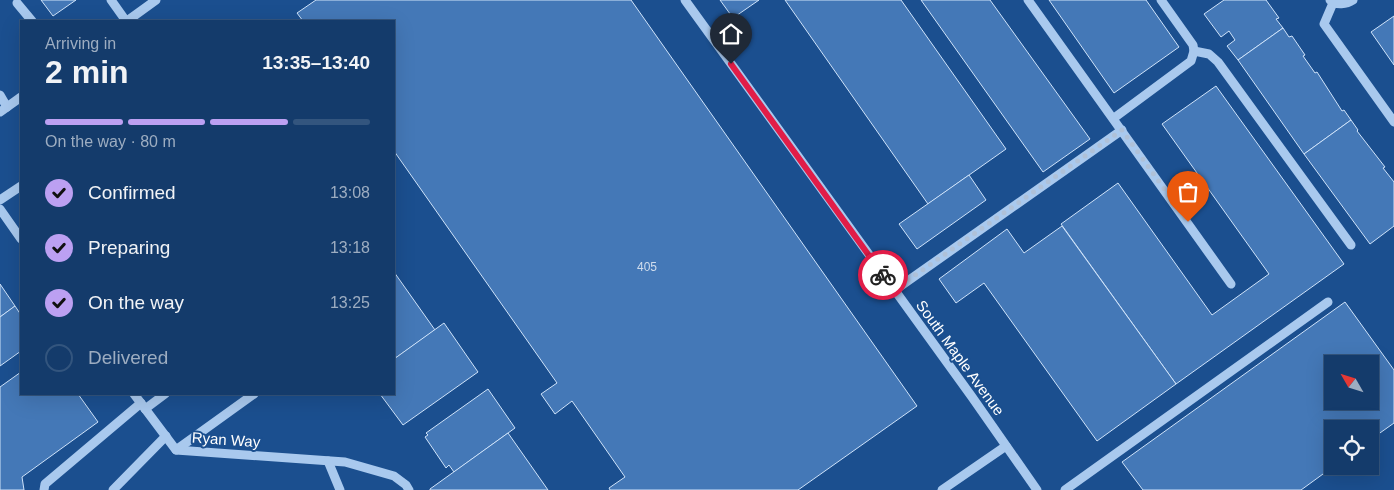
<!DOCTYPE html>
<html lang="en">
<head>
<meta charset="utf-8">
<style>
	:root { --surface:#143b6b; --page:#1d4271; --text:#f1f3f6; --muted:#9dadc1; --line:#33557e; --accent:#bca0f2 }
	body { margin:0; font-family:Helvetica,sans-serif; background:var(--page); color:var(--text); height:100vh; display:flex; flex-direction:column; font-size:19px; white-space:nowrap }
	* { box-sizing:border-box; margin:0 }
	p { font-size:16px; color:var(--muted) }
	.icon { flex:none; width:28px; height:28px; fill:none; stroke:currentColor; stroke-width:2; stroke-linecap:round; stroke-linejoin:round }
	.map { position:relative; flex:1; overflow:hidden }
	.drawer { position:absolute; left:20px; top:20px; width:375px; height:375px; display:flex; flex-direction:column; background:var(--surface); border-radius:0px; box-shadow:0 5px 20px #0002,0 0 0 1px var(--line) }
	.drawer>* { flex:none }
	.needle { width:32px; rotate:309deg }
	.controls { position:absolute; left:1324px; top:355px; display:grid; gap:10px }
	.controls a { display:grid; place-items:center; width:55px; height:55px; border-radius:0px; background:var(--surface); box-shadow:0 5px 20px #0002,0 0 0 1px var(--line); font-size:25px }
	.pin { position:absolute; display:grid; place-items:center; width:42px; height:42px; color:#fff; margin:-51px -21px; border-radius:50% 50% 50% 0; rotate:-45deg; box-shadow:0 0 5px #0007 }
	.pin .icon { rotate:45deg }
	.courier { position:absolute; display:grid; place-items:center; width:50px; height:50px; margin:-25px; border:4px solid #e11d48; border-radius:50%; background:#fff; color:#222; box-shadow:0 1px 6px #0007 }
	.summary em { font-style:normal; font-weight:600 }
	.summary div { display:flex; flex-direction:column-reverse }
	.summary { display:flex; align-items:center; justify-content:space-between; height:85px; padding:0 25px }
	h1 { font-size:32px; font-weight:600; line-height:38px }
	.bar { display:grid; grid-template-columns:repeat(4,1fr); gap:8px 5px; align-content:center; height:60px; padding:0 25px }
	.bar i { height:6px; border-radius:4px; background:var(--line) }
	.bar .selected { background:var(--accent) }
	.bar p { grid-column:span 4 }
	ol { padding:0 25px; list-style:none }
	li { display:flex; align-items:center; gap:15px; height:55px }
	li p { margin-inline-start:auto }
	li .icon { padding:5px; border-radius:50%; background:var(--accent); color:#111; stroke-width:4 }
	li:last-child { color:var(--muted) }
	li i { width:28px; height:28px; border:2px solid var(--line); border-radius:50% }
	.map>svg:first-child { display:block }
	.building { fill:#4478b7; stroke:#cfe3fa; fill-rule:evenodd }
	.lines { fill:none; stroke-linecap:round; stroke-linejoin:round }
	.minor { stroke:#a9c9ee; stroke-width:9 }
	.done { stroke:#afc1d8; stroke-width:5; stroke-dasharray:0 9 }
	.route { stroke:#e11d48; stroke-width:6 }
	.labels { text-anchor:middle; stroke-width:4; stroke-linejoin:round; paint-order:stroke }
	.number-label { font-size:12px; fill:#d0dded }
	.street-label { font-size:15px; fill:#fff; stroke:#1b4f8f }
</style>
</head>
<body>
<div class="map">
<svg width="1394" height="490" viewBox="0 0 1394 490">
	<rect width="100%" height="100%" fill="#1b4f8f"/>
	<g class="building">
		<polygon points="41,0 76,0 53,16"/>
		<polygon points="316,0 631,0 917,406 798,490 610,490 609,488 625,477 572,401 555,414 541,394 557,383 394,151 394,21 303,21 297,13"/>
		<polygon points="720,0 759,0 733,18"/>
		<polygon points="785,0 901,0 1006,149 928,204"/>
		<polygon points="921,0 990,0 1090,139 1043,172"/>
		<polygon points="1049,0 1146,0 1179,47 1114,93"/>
		<polygon points="1224,0 1266,0 1279,18 1276,19 1283,28 1238,60 1227,46 1235,40 1229,31 1221,37 1204,14"/>
		<polygon points="1394,16 1394,65 1371,32"/>
		<polygon points="1283,28 1289,37 1292,36 1305,55 1303,56 1315,73 1317,72 1342,111 1344,110 1351,120 1304,154 1238,60"/>
		<polygon points="1216,86 1344,264 1176,384 1061,224 1118,183 1212,315 1269,274 1162,124"/>
		<polygon points="1351,120 1358,130 1357,131 1385,167 1383,168 1394,182 1394,226 1370,244 1304,154"/>
		<polygon points="969,175 986,200 917,249 899,224"/>
		<polygon points="1062,226 1176,384 1097,441 984,283 956,303 939,279 1007,229 1024,253"/>
		<polygon points="394,272 435,330 394,359"/>
		<polygon points="0,284 15,306 0,317"/>
		<path d="M1345 302 1394 370V423L1370 440V429H1332L1334 466 1301 490H1143L1122 462ZM1332 364H1370V401H1332Z"/>
		<polygon points="15,306 21,315 21,351 0,366 0,317"/>
		<polygon points="444,323 478,372 403,425 380,394 394,394 394,359"/>
		<polygon points="21,372 21,394 78,394 98,422 22,477 24,490 0,490 0,387"/>
		<polygon points="488,389 515,428 454,472 449,465 446,468 425,437 428,435 426,433"/>
		<polygon points="508,433 548,490 430,490 430,489"/>
	</g>
	<g class="lines">
		<g class="minor">
			<polyline points="111,0 126,21"/>
			<polyline points="685,0 972,397 1037,490"/>
			<polyline points="1028,0 1231,284"/>
			<path d="M1330 0C1336 6 1347 4 1353 0"/>
			<polyline points="17,3 32,21"/>
			<polyline points="1333,3 1324,24 1394,122"/>
			<polyline points="127,21 156,0"/>
			<polyline points="1194,51 1209,54 1218,62 1351,245"/>
			<polyline points="0,95 7,107"/>
			<polyline points="0,112 21,97"/>
			<polyline points="1114,118 1191,61 1194,51 1193,45 1161,0"/>
			<polyline points="0,200 21,186"/>
			<polyline points="0,209 21,239"/>
			<polyline points="895,290 1122,130"/>
			<polyline points="134,394 176,450 345,462 394,476 406,485 409,490"/>
			<polyline points="145,409 165,394"/>
			<polyline points="176,450 254,394"/>
			<polyline points="328,461 340,490"/>
			<polyline points="44,490 45,484 141,403"/>
			<polyline points="113,490 166,436"/>
			<polyline points="942,490 1006,446"/>
			<polyline points="1065,490 1328,302"/>
		</g>
	</g>
	<g class="lines">
		<polyline class="done" points="883,275 894,290 1122,130 1188,222"/>
		<polyline class="route" points="731,64 883,275"/>
	</g>
	<g class="labels">
		<g class="number-label">
			<text x="647" y="271">405</text>
		</g>
		<g class="street-label">
			<text transform="translate(960 358) rotate(54)" y="5">South Maple Avenue</text>
			<text transform="translate(226 440) rotate(4)" y="5">Ryan Way</text>
		</g>
	</g>
</svg>
<div class="controls">
<a><svg class="needle" viewBox="-14 -14 28 28"><path d="M0-13l5 13h-10z" fill="#e53935"/><path d="M0 13l5-13h-10z" fill="#9dadc1"/></svg></a>
<a><svg class="icon" aria-label="locate" viewBox="0 0 24 24"><circle cx="12" cy="12" r="6"/><path d="M12 2v4M12 18v4M2 12h4M18 12h4"/></svg></a>
</div>
<div class="pin" style="left:1188px;top:222px;background:#ea580c"><svg class="icon" aria-label="bag" viewBox="0 0 24 24"><path d="M5 8h14l-1 12H6zM9 8a3 3 0 0 1 6 0"/></svg></div>
<div class="pin" style="left:731px;top:64px;background:#1f2937"><svg class="icon" aria-label="home" viewBox="0 0 24 24"><path d="M3 11l9-7 9 7M6 9v11h12V9"/></svg></div>
<div class="courier" style="left:883px;top:275px"><svg class="icon" aria-label="bike" viewBox="0 0 24 24"><circle cx="6" cy="16" r="4"/><circle cx="18" cy="16" r="4"/><path d="M6 16l4-8h5l3 8M10 8l3 8H6M13 5h3"/></svg></div>
<section class="drawer">
<div class="summary"><div><h1>2 min</h1><p>Arriving in</p></div><em>13:35–13:40</em></div>
<div class="bar"><i class="selected"></i><i class="selected"></i><i class="selected"></i><i></i><p>On the way · 80 m</p></div>
<ol>
<li><svg class="icon" aria-label="check" viewBox="0 0 24 24"><path d="M5 12l5 5 9-10"/></svg>Confirmed<p>13:08</p></li>
<li><svg class="icon" aria-label="check" viewBox="0 0 24 24"><path d="M5 12l5 5 9-10"/></svg>Preparing<p>13:18</p></li>
<li><svg class="icon" aria-label="check" viewBox="0 0 24 24"><path d="M5 12l5 5 9-10"/></svg>On the way<p>13:25</p></li>
<li><i></i>Delivered</li>
</ol>
</section>
</div>
</body>
</html>
